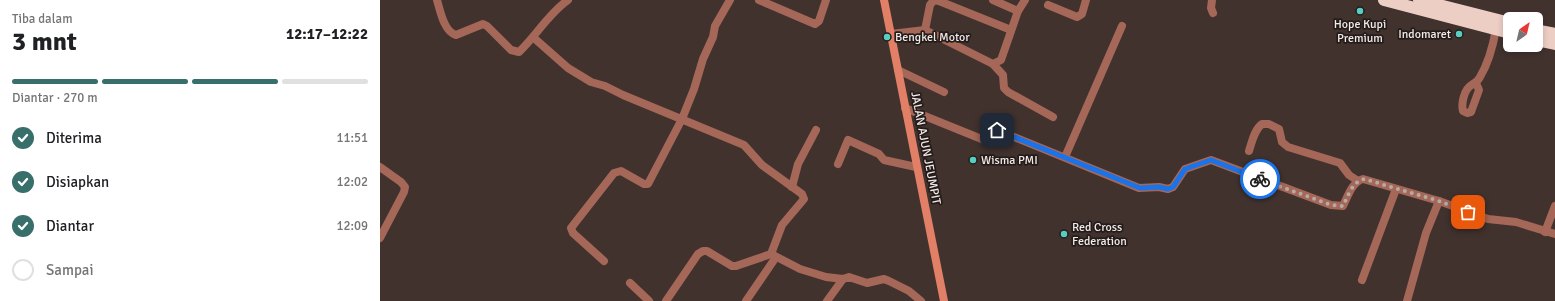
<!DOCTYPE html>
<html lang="id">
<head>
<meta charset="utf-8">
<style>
	:root { --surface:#fff; --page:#f6f6f6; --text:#202124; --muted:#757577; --line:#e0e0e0; --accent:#396f6b }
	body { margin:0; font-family:Signika,sans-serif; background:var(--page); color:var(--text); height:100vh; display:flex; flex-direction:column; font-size:15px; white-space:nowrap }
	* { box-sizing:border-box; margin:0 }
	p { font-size:13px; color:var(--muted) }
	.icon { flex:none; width:22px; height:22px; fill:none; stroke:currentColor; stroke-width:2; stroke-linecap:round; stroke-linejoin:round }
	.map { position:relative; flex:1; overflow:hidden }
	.side { display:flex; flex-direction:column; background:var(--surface); width:380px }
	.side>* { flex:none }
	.needle { width:26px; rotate:34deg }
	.tools { position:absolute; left:1123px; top:12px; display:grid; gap:8px }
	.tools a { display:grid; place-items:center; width:40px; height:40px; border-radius:6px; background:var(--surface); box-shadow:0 2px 6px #0003; font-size:20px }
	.pin { position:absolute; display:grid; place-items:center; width:34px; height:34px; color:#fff; margin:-17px; border-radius:8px; box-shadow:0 2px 6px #0006 }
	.courier { position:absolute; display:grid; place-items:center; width:40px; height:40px; margin:-20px; border:3px solid #1a73e8; border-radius:50%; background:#fff; color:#222; box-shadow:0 1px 5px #0007 }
	.head em { font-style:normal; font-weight:700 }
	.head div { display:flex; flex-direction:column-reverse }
	.head { display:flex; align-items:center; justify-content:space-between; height:68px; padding:0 12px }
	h1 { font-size:26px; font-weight:700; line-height:30px }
	.bar { display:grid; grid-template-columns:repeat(4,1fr); gap:6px 4px; align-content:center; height:48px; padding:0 12px }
	.bar i { height:5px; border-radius:3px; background:var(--line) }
	.bar .selected { background:var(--accent) }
	.bar p { grid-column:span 4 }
	ol { padding:0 12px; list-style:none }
	li { display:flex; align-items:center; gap:12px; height:44px }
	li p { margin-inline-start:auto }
	li .icon { padding:4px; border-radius:50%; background:var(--accent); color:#fff; stroke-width:4 }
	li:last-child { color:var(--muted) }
	li i { width:22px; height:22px; border:2px solid var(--line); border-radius:50% }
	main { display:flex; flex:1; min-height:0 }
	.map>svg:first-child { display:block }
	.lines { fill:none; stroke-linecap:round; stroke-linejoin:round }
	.street { stroke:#a56757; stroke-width:8 }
	.secondary { stroke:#e28067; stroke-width:8 }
	.highway { stroke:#edcec5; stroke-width:12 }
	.done { stroke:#b5aaa7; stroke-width:4; stroke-dasharray:0 7.2 }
	.route { stroke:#1a73e8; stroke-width:5 }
	.poi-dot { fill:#58cec1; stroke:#231c1a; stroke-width:1.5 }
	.labels { text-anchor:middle; stroke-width:3.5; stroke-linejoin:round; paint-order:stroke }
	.poi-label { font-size:12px; fill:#f4eae8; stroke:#231c1a; text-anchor:start }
	.street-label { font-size:12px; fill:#f4eae8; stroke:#231c1a }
</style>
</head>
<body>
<main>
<section class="side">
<div class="head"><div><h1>3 mnt</h1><p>Tiba dalam</p></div><em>12:17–12:22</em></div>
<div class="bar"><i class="selected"></i><i class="selected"></i><i class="selected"></i><i></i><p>Diantar · 270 m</p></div>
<ol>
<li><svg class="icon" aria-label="check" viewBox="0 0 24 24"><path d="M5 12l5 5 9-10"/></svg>Diterima<p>11:51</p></li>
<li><svg class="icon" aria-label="check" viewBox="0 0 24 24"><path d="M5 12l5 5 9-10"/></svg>Disiapkan<p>12:02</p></li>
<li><svg class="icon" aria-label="check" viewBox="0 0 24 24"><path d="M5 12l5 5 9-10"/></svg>Diantar<p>12:09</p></li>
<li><i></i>Sampai</li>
</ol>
</section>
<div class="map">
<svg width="1175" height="301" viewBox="0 0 1175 301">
	<rect width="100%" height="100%" fill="#41322e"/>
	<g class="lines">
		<g class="street">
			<path d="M57 0C60 10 64 32 76 35L103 24 107 26 131 50 139 52C157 35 168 14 188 0"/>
			<polyline points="379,0 435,24 439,21 446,0"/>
			<polyline points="613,0 638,11"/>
			<polyline points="832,0 831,8 833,13"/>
			<polyline points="668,5 697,17 702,14 706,0"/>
			<polyline points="545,30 550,5 554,0 559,1 631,30"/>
			<polyline points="511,34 545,30 613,64 621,60 638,11 645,0"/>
			<polyline points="154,38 188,68 211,82 225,86 243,95 364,145 382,165 422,194 424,199 402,225 391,254 420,269 446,277 463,279 469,277 487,283 504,279 509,281 529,291 541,301"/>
			<polyline points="613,64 623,75 624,88 628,92 673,117"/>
			<polyline points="518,70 564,92"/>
			<path d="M1096 83 1099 90 1091 112 1087 113 1083 111C1081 104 1084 92 1089 87 1093 83 1097 83 1100 77 1109 62 1113 46 1116 29"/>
			<path d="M525 108 604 140 609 139 613 131 617 130 759 188 779 187 788 189 793 187 805 169 831 160 951 205 963 206C968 196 972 182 983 179L1059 201 1108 219 1136 222 1175 234"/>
			<path d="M869 151C872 142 874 130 882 124H889L899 129 902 142 908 147 960 163 969 175 978 181"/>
			<polyline points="685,157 742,26"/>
			<polyline points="458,164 468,140 499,154 504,160 536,167"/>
			<polyline points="0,167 21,182 25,187 24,192 0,238"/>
			<polyline points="412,187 418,164 436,130"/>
			<polyline points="1165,232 1175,206"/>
			<polyline points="224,261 193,233 191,228 234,173 241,171 264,184 268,184 302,119 314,89 323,59 333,37 335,26 350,0"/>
			<polyline points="982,280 1016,189"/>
			<polyline points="250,283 269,301"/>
			<polyline points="286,301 318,254 323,251 327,251 352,266 356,266 391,254"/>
			<polyline points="366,301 396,257"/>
			<polyline points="447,301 463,279"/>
			<polyline points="1027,301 1046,233 1059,201"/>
		</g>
		<polyline class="secondary" points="504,0 564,301"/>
		<g class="highway">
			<polyline points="1004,0 1130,33"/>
			<polyline points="1039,0 1130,23"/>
			<polyline points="1156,30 1175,34"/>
			<polyline points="1156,40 1175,44"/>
		</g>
	</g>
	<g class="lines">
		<path class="done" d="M880 179 951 205 963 206C968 196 972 182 984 179L1059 201 1088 212"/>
		<polyline class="route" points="617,130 760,188 779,187 788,189 793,187 805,169 831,160 880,179"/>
	</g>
	<g class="poi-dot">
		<circle cx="980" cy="11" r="4"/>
		<circle cx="1079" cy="34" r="4"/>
		<circle cx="507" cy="37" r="4"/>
		<circle cx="593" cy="160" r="4"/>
		<circle cx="684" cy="234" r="4"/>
	</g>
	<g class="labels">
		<g class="poi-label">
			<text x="980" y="28" text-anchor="middle">Hope Kupi<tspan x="980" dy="14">Premium</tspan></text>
			<text x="1071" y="38" text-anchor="end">Indomaret</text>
			<text x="515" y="41">Bengkel Motor</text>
			<text x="601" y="164">Wisma PMI</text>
			<text x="692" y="231">Red Cross<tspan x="692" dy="14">Federation</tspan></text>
		</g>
		<g class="street-label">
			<text transform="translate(546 148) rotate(79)" y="4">JALAN AJUN JEUMPIT</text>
		</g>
	</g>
</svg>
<div class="tools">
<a><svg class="needle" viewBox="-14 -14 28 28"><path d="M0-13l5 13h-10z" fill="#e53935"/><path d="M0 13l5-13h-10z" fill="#757577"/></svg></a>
</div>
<div class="pin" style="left:1088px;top:212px;background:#ea580c"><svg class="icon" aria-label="bag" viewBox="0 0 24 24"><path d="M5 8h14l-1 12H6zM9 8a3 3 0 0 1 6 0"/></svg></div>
<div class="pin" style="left:617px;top:130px;background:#1f2937"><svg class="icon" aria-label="home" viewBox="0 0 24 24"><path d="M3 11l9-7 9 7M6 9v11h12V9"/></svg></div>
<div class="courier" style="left:880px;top:179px"><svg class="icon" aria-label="bike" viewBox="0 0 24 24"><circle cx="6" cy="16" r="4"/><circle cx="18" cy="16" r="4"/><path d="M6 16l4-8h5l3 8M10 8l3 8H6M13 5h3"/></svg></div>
</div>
</main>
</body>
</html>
